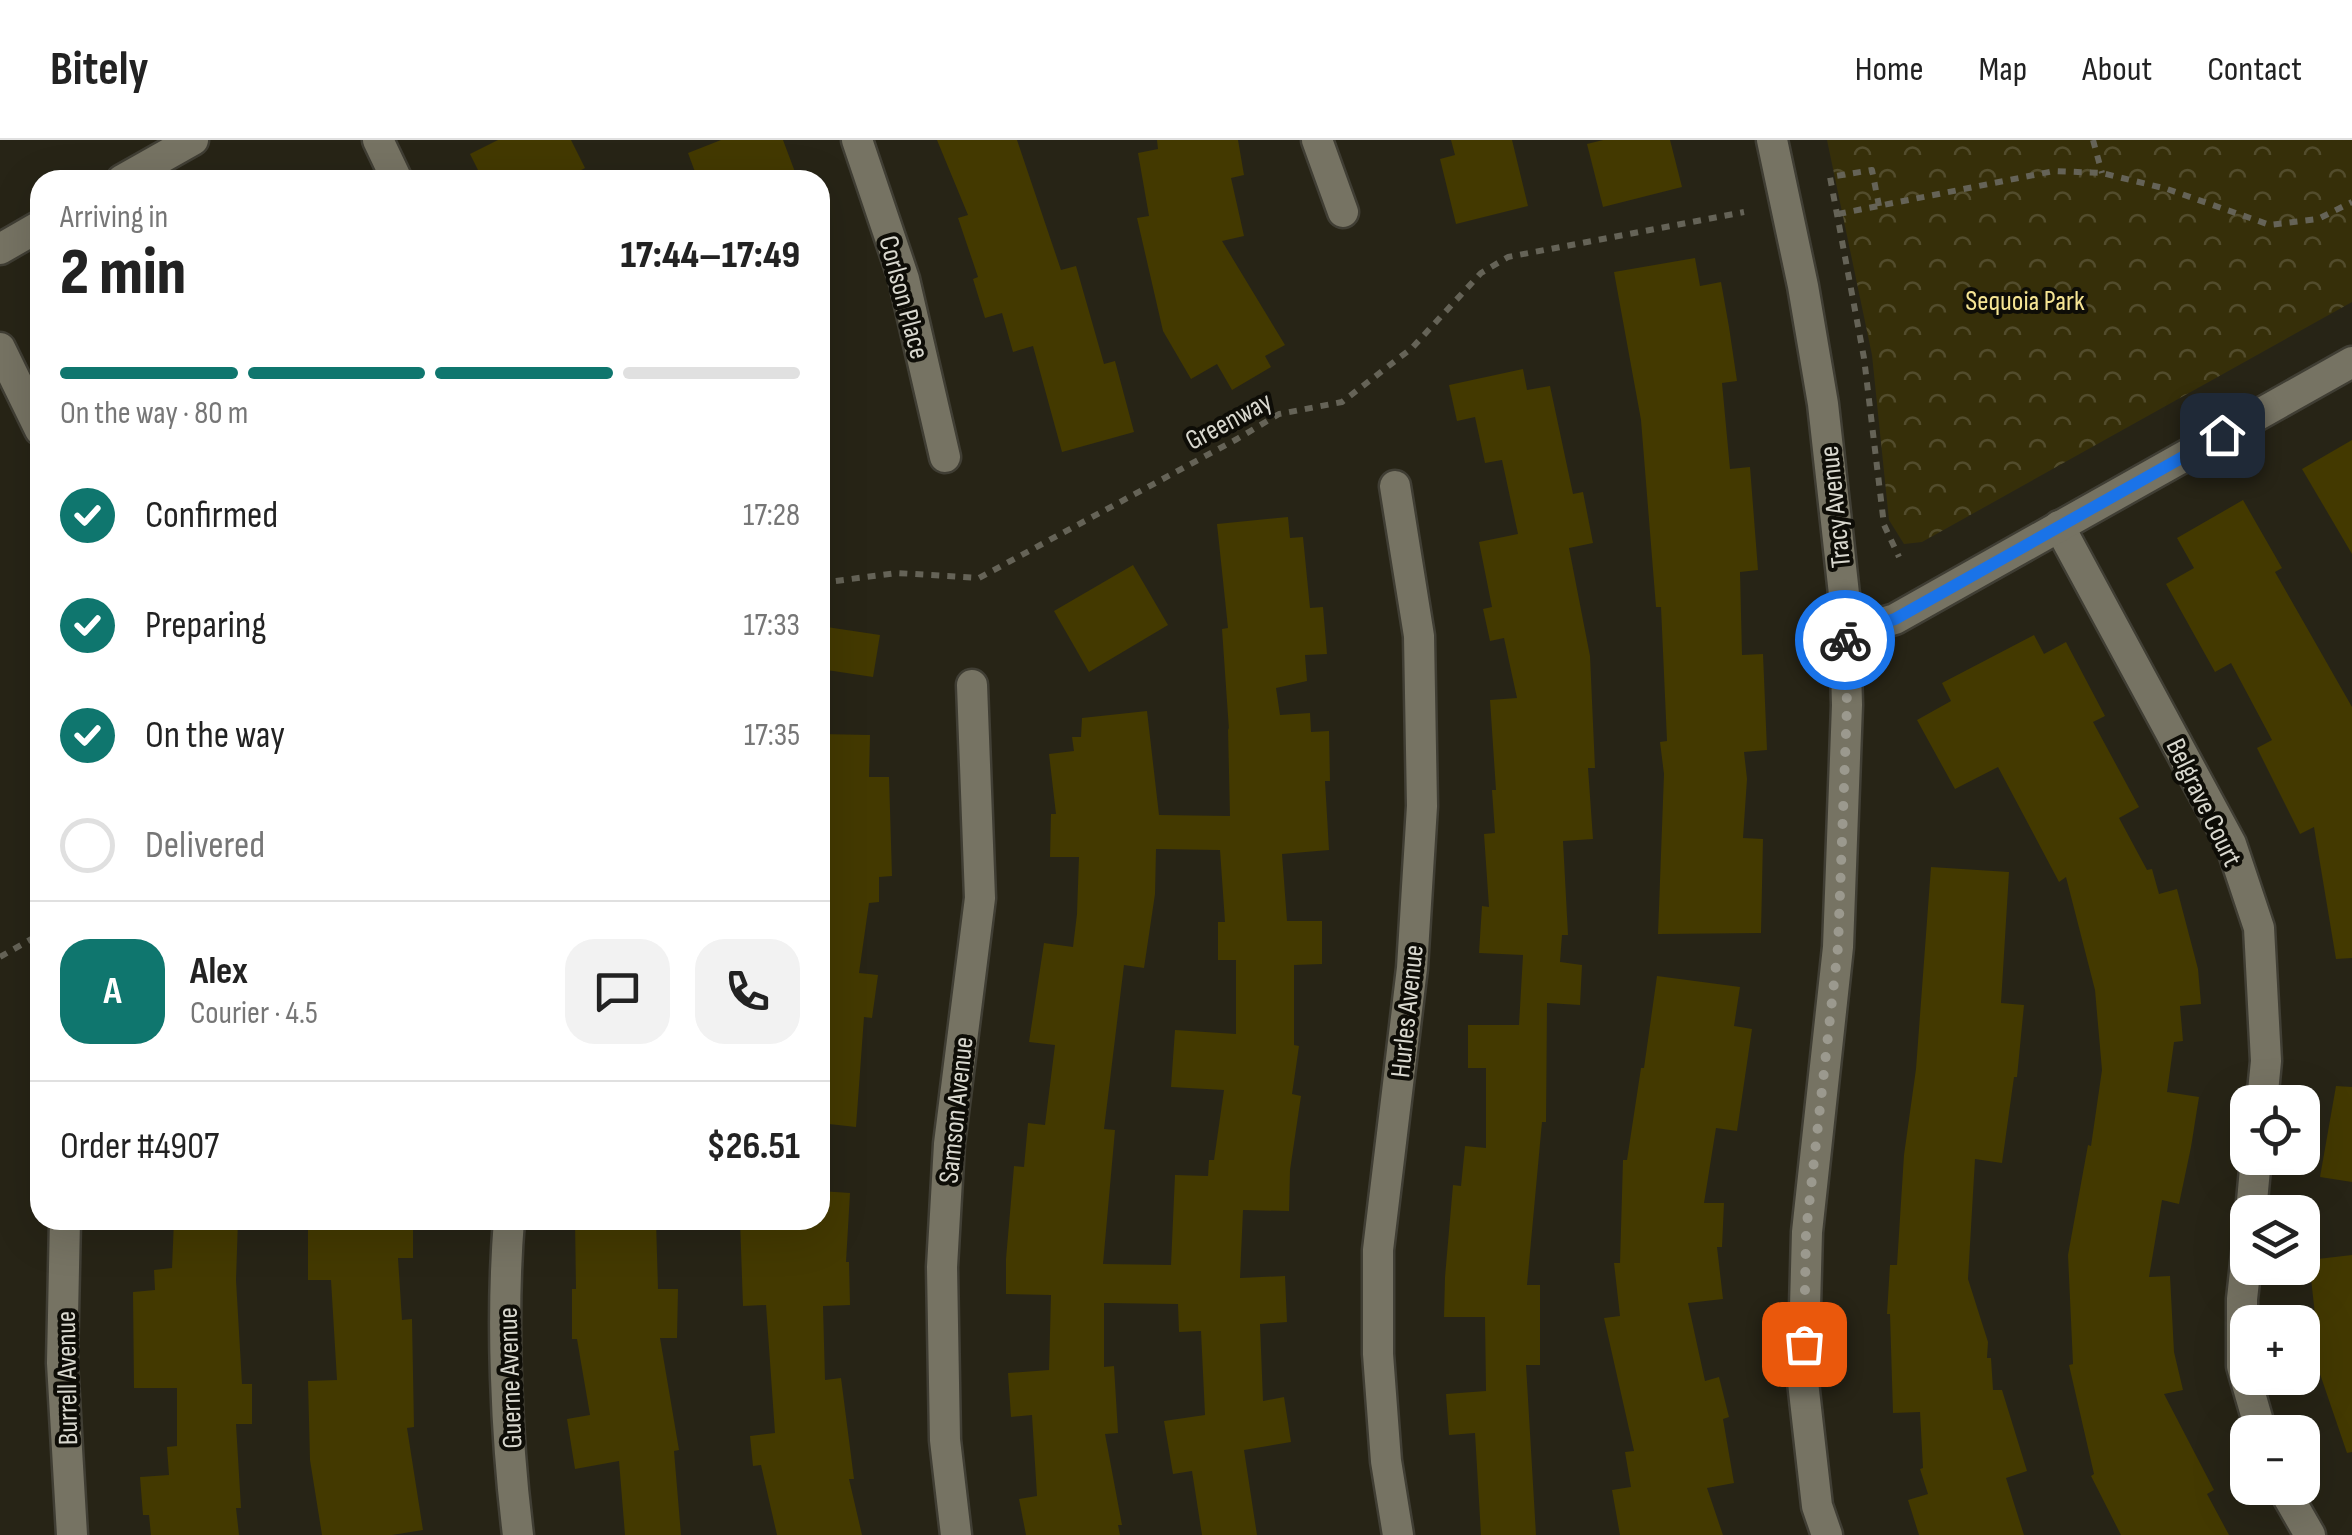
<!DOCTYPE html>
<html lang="en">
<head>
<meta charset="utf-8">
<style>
	:root { --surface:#fff; --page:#f2f2f2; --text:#222; --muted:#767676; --line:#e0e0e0; --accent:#0f766e }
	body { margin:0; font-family:"Sofia Sans Condensed",sans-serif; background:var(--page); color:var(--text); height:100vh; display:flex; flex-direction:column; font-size:38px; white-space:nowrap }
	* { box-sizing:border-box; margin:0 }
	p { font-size:32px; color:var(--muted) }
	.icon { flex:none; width:55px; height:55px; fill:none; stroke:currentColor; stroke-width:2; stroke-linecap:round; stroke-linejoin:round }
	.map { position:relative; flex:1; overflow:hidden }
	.side { position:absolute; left:30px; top:30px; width:800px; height:1060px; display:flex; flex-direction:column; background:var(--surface); border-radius:30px; box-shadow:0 10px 40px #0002 }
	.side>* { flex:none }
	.fabs { position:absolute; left:2230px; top:945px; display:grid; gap:20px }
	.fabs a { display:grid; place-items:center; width:90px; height:90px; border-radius:20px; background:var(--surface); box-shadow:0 10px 40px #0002; font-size:50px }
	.pin { position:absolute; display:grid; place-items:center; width:85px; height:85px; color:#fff; margin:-42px; border-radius:20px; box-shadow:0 5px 15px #0006 }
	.courier { position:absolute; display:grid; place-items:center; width:100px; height:100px; margin:-50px; border:8px solid #1a73e8; border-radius:50%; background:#fff; color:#222; box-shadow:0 2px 12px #0007 }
	.headline em { font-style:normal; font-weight:800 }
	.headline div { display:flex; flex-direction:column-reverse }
	.headline { display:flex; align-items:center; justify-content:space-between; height:170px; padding:0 30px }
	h1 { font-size:65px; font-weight:800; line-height:75px }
	.bar { display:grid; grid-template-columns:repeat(4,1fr); gap:15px 10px; align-content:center; height:120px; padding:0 30px }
	.bar i { height:12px; border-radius:8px; background:var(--line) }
	.bar .current { background:var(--accent) }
	.bar p { grid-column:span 4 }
	.line { display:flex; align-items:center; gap:25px; padding:0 30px; border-top:2px solid var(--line) }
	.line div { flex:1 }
	.round { display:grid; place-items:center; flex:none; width:105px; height:105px; border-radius:30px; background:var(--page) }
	ol { padding:0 30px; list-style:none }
	li { display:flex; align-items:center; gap:30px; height:110px }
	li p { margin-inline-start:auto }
	li .icon { padding:10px; border-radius:50%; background:var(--accent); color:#fff; stroke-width:4 }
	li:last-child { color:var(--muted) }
	li i { width:55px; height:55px; border:5px solid var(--line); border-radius:50% }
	header { display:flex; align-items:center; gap:60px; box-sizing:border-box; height:140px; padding:0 50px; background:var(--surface); border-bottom:2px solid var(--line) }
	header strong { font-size:48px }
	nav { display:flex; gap:55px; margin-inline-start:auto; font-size:35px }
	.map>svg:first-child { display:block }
	.park { fill:url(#park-crowns) }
	.building { fill:#433900; fill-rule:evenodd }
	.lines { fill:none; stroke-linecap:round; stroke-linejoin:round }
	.minor-casing { stroke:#403e34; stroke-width:35 }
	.path { stroke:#656357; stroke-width:6; stroke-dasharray:8 8; stroke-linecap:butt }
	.minor { stroke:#767363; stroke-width:30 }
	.done { stroke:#9b998e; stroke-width:10; stroke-dasharray:0 18 }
	.route { stroke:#1a73e8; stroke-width:12 }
	.labels { text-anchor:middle; stroke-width:8; stroke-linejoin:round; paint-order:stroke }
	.street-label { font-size:28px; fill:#d9d8cf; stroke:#0e0d07 }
	.park-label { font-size:28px; fill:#f6e594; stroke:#0e0d07 }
</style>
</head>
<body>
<header>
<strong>Bitely</strong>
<nav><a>Home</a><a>Map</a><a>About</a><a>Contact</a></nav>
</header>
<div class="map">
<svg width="2352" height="1395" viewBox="0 0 2352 1395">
	<defs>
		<pattern id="park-crowns" width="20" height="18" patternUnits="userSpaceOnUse" patternTransform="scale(2.5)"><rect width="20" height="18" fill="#362f09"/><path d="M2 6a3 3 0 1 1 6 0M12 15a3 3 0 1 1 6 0" fill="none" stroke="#524c2c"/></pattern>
	</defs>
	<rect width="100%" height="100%" fill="#272416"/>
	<polygon class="park" points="1827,0 2352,0 2352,162 1922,402 1904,404 1889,380 1872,215"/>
	<g class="building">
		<polygon points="498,0 571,0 585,28 562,40 483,40 470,14"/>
		<polygon points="721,0 783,0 798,40 698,40 688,13"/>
		<polygon points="937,0 1017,0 1061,130 1076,126 1104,224 1115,221 1134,292 1062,312 1033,206 1013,212 1002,173 985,178 973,139 978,137 958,78 968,75"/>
		<polygon points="1157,0 1238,0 1244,35 1231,38 1244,96 1222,101 1285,205 1265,216 1271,227 1232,250 1217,224 1191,239 1163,191 1137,78 1149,76 1138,13 1158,9"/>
		<polygon points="1451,0 1512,0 1528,66 1456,84 1440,19 1455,15"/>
		<polygon points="1603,0 1670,0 1682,47 1603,67 1587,4"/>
		<polygon points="1695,118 1700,146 1721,142 1729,187 1737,241 1722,243 1730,329 1750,327 1758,430 1740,432 1742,515 1763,514 1767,610 1744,612 1747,639 1743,698 1763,699 1761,793 1658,794 1664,634 1660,602 1667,601 1661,467 1656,467 1641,280 1614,132"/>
		<polygon points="1523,229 1527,250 1550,246 1573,354 1583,352 1593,403 1569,408 1590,516 1595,628 1588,628 1593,699 1563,701 1568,795 1562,795 1560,822 1582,825 1580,865 1547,863 1546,982 1542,982 1527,1145 1540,1145 1540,1225 1526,1225 1536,1395 1481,1395 1475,1293 1449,1295 1446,1254 1486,1251 1485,1177 1444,1177 1445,1137 1453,1045 1461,1046 1465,1006 1486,1008 1486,928 1468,928 1468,885 1519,885 1523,815 1479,813 1482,766 1489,767 1484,694 1495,693 1492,650 1496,650 1490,560 1517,558 1504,498 1490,501 1483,469 1492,467 1479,402 1518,394 1502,320 1485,323 1475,277 1457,281 1449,245"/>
		<polygon points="2352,300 2352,414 2302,329"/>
		<polygon points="2243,360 2282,428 2275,432 2352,567 2352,818 2336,819 2314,687 2300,694 2257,608 2272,600 2231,523 2215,532 2166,444 2194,428 2177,398"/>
		<path d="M1288 377 1290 398 1303 397 1310 468 1323 467 1327 514 1305 515 1307 541 1276 548 1280 575 1310 573 1311 592 1329 591 1330 641H1325L1329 710 1282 714 1287 781H1322V824L1294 825V905L1299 906 1292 954 1301 956 1290 1030 1289 1071 1243 1070 1240 1138 1285 1136 1287 1182 1260 1184 1263 1261 1284 1257 1291 1302 1244 1310 1257 1395H1202L1192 1331 1173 1334 1164 1281 1205 1275 1201 1191 1179 1192 1178 1164 1104 1163V1227L1114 1226 1118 1293 1105 1294 1122 1385H1118L1120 1395H1026L1019 1359 1037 1356 1032 1275 1011 1277 1008 1233 1049 1230 1051 1155 1006 1154V1119L1014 1026 1024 1027 1028 983 1045 985 1055 905 1029 902 1044 803 1073 807 1077 774 1079 717H1050L1051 674H1056L1049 614 1074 611 1072 597H1081L1082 578 1147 571 1159 675 1230 676 1228 588 1229 590 1222 489 1228 488 1217 384ZM1156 709 1220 710 1225 782H1218V820H1236V894L1175 890 1171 947 1224 950 1214 1020H1209L1208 1036 1175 1035 1171 1125 1103 1124 1115 990 1104 989 1124 825 1144 828 1155 754Z"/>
		<polygon points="1133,425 1168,485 1089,532 1054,471"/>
		<polygon points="820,486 880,495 873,537 820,529"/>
		<polygon points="2034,495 2044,514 2066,502 2105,576 2093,582 2139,667 2119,678 2147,730 2152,729 2159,754 2177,749 2198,829 2201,864 2180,866 2183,901 2174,902 2167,952 2199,957 2191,1007 2179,1064 2162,1060 2149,1137 2170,1136 2174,1212 2183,1250 2164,1254 2214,1350 2207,1354 2229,1395 2121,1395 2091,1336 2094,1334 2069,1225 2073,1224 2068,1115 2088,1005 2091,1006 2102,930 2095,850 2066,737 2059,742 1998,627 1955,649 1917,580 1951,561 1942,543"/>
		<polygon points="820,594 870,595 869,637 889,637 892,736 879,737 879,762 869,763 859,833 878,835 872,878 864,877 856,987 820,983"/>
		<polygon points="1931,727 2009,732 2001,863 2024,865 2017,937 2014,937 2002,1023 1975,1019 1968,1139 1988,1202 1987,1218 1991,1218 1993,1250 2002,1250 2027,1331 2006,1338 2024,1395 1919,1395 1908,1360 1928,1354 1920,1329 1923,1328 1920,1272 1893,1273 1890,1174 1887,1174 1890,1125 1897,1125 1904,1015 1916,929"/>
		<polygon points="1657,836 1740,847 1734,886 1752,889 1737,991 1716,988 1704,1063 1724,1063 1722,1107 1717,1107 1723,1159 1688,1163 1705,1241 1719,1237 1729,1277 1723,1279 1734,1343 1707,1348 1723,1395 1620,1395 1612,1350 1631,1347 1625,1312 1634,1311 1604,1178 1620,1176 1614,1123 1620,1123 1623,1020 1627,1020 1641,928 1644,928"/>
		<polygon points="2336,946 2352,947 2352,1042 2320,1037"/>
		<polygon points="820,1051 850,1053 846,1122 849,1122 850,1165 823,1166 825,1240 841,1238 854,1339 849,1339 862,1395 777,1395 761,1325 753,1326 750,1296 775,1293 766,1165 743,1166 740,1080 820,1080"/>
		<polygon points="174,1080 238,1080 236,1140 242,1244 252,1244 252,1284 236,1284 241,1368 236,1368 239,1395 151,1395 149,1375 143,1375 140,1337 169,1335 167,1307 177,1306 177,1248 134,1248 133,1152 155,1150 154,1130 172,1128"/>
		<polygon points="308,1080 413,1080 413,1118 398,1118 402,1180 412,1179 414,1287 407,1288 423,1390 392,1395 322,1395 310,1320 308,1241 337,1240 331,1140 308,1140"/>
		<polygon points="575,1080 656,1080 658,1149 678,1149 677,1198 660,1198 679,1310 674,1311 681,1395 625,1395 619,1321 575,1329 567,1279 590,1275 577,1199 572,1199 572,1149 576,1149"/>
		<polygon points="2352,1115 2352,1312 2347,1313 2307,1196 2317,1193 2309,1120"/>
	</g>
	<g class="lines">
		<defs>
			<g id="minor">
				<polyline points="378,0 397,40"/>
				<polyline points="857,0 904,139 945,317"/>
				<polyline points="1317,0 1343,72"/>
				<polyline points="1772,0 1803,146 1823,264 1844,454 1847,565 1838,807 1807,1092 1803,1242 1817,1366 1827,1395"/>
				<polyline points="122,40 193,0"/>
				<polyline points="0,109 40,86"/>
				<polyline points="0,208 40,290"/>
				<polyline points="1395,346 1419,496 1422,666 1412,828 1378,1110 1378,1214 1386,1321 1398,1395"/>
				<polyline points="2059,386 2231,704 2259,788 2266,921 2262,962"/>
				<polyline points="1845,494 1895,479 2352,222"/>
				<polyline points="2251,1072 2256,1018"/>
				<polyline points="65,1080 62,1223 72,1395"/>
				<path d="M509 1080C501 1179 506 1297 518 1395"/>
				<polyline points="2248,1105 2242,1159 2242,1226 2261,1292"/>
				<polyline points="2283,1348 2310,1395"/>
				<polyline points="956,1395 945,1300 942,1127 949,1004 980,758 972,545"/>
			</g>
		</defs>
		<use href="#minor" class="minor-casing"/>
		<g class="path">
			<polyline points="2093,0 2102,33"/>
			<polyline points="1879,66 1872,30 1830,37 1864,218 1884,385 1899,417"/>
			<polyline points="1838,74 2054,31 2102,33 2167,49 2270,85 2318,79 2352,62"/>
			<polyline points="820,443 897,433 979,438 1237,299 1279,274 1342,262 1412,208 1481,133 1508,117 1744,72"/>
			<polyline points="0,817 40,794"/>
		</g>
		<use href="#minor" class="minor"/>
	</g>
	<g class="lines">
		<polyline class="done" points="1804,1204 1806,1092 1838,807 1847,565 1845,500"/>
		<polyline class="route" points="1845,500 1845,494 1895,479 2222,295"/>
	</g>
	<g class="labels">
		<g class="street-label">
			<text transform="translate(905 157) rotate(75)" y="10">Corlson Place</text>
			<text transform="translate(1228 280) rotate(-28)" y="10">Greenway</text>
			<text transform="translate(1834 367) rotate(-96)" y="10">Tracy Avenue</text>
			<text transform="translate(2205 662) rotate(64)" y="10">Belgrave Court</text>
			<text transform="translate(1406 871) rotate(-84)" y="10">Hurles Avenue</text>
			<text transform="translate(955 970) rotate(-84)" y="10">Samson Avenue</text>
			<text transform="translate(66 1238) rotate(-91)" y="10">Burrell Avenue</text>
			<text transform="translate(509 1238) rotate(-92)" y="10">Guerne Avenue</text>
		</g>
		<g class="park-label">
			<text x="2025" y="170">Sequoia Park</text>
		</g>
	</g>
</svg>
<div class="fabs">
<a><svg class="icon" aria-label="locate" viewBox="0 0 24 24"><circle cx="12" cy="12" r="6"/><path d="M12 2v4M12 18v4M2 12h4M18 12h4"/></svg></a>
<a><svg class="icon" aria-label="layers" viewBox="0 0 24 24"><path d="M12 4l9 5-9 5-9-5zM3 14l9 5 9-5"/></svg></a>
<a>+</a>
<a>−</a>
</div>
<div class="pin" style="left:1804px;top:1204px;background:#ea580c"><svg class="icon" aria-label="bag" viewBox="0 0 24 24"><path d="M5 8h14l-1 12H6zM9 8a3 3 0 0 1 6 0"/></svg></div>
<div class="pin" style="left:2222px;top:295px;background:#1f2937"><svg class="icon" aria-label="home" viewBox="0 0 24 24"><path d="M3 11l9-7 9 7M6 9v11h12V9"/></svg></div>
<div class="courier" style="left:1845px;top:500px"><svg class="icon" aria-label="bike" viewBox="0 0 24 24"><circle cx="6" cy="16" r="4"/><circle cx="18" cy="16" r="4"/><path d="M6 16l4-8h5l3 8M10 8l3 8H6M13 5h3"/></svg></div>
<section class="side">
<div class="headline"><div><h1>2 min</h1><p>Arriving in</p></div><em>17:44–17:49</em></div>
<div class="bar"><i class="current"></i><i class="current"></i><i class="current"></i><i></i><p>On the way · 80 m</p></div>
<ol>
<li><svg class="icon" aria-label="check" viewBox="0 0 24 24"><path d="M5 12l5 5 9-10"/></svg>Confirmed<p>17:28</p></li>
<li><svg class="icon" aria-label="check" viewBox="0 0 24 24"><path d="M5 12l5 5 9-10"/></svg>Preparing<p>17:33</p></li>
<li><svg class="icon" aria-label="check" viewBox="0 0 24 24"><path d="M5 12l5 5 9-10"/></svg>On the way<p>17:35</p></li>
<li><i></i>Delivered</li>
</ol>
<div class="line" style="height:180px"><b class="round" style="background:var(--accent);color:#fff">A</b><div><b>Alex</b><p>Courier · 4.5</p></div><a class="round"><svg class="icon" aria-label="chat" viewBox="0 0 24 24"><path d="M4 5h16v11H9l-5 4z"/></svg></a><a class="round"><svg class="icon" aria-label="phone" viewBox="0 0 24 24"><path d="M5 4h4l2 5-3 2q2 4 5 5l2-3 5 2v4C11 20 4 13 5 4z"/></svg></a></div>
<div class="line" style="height:130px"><div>Order #4907</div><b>$26.51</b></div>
</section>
</div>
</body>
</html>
